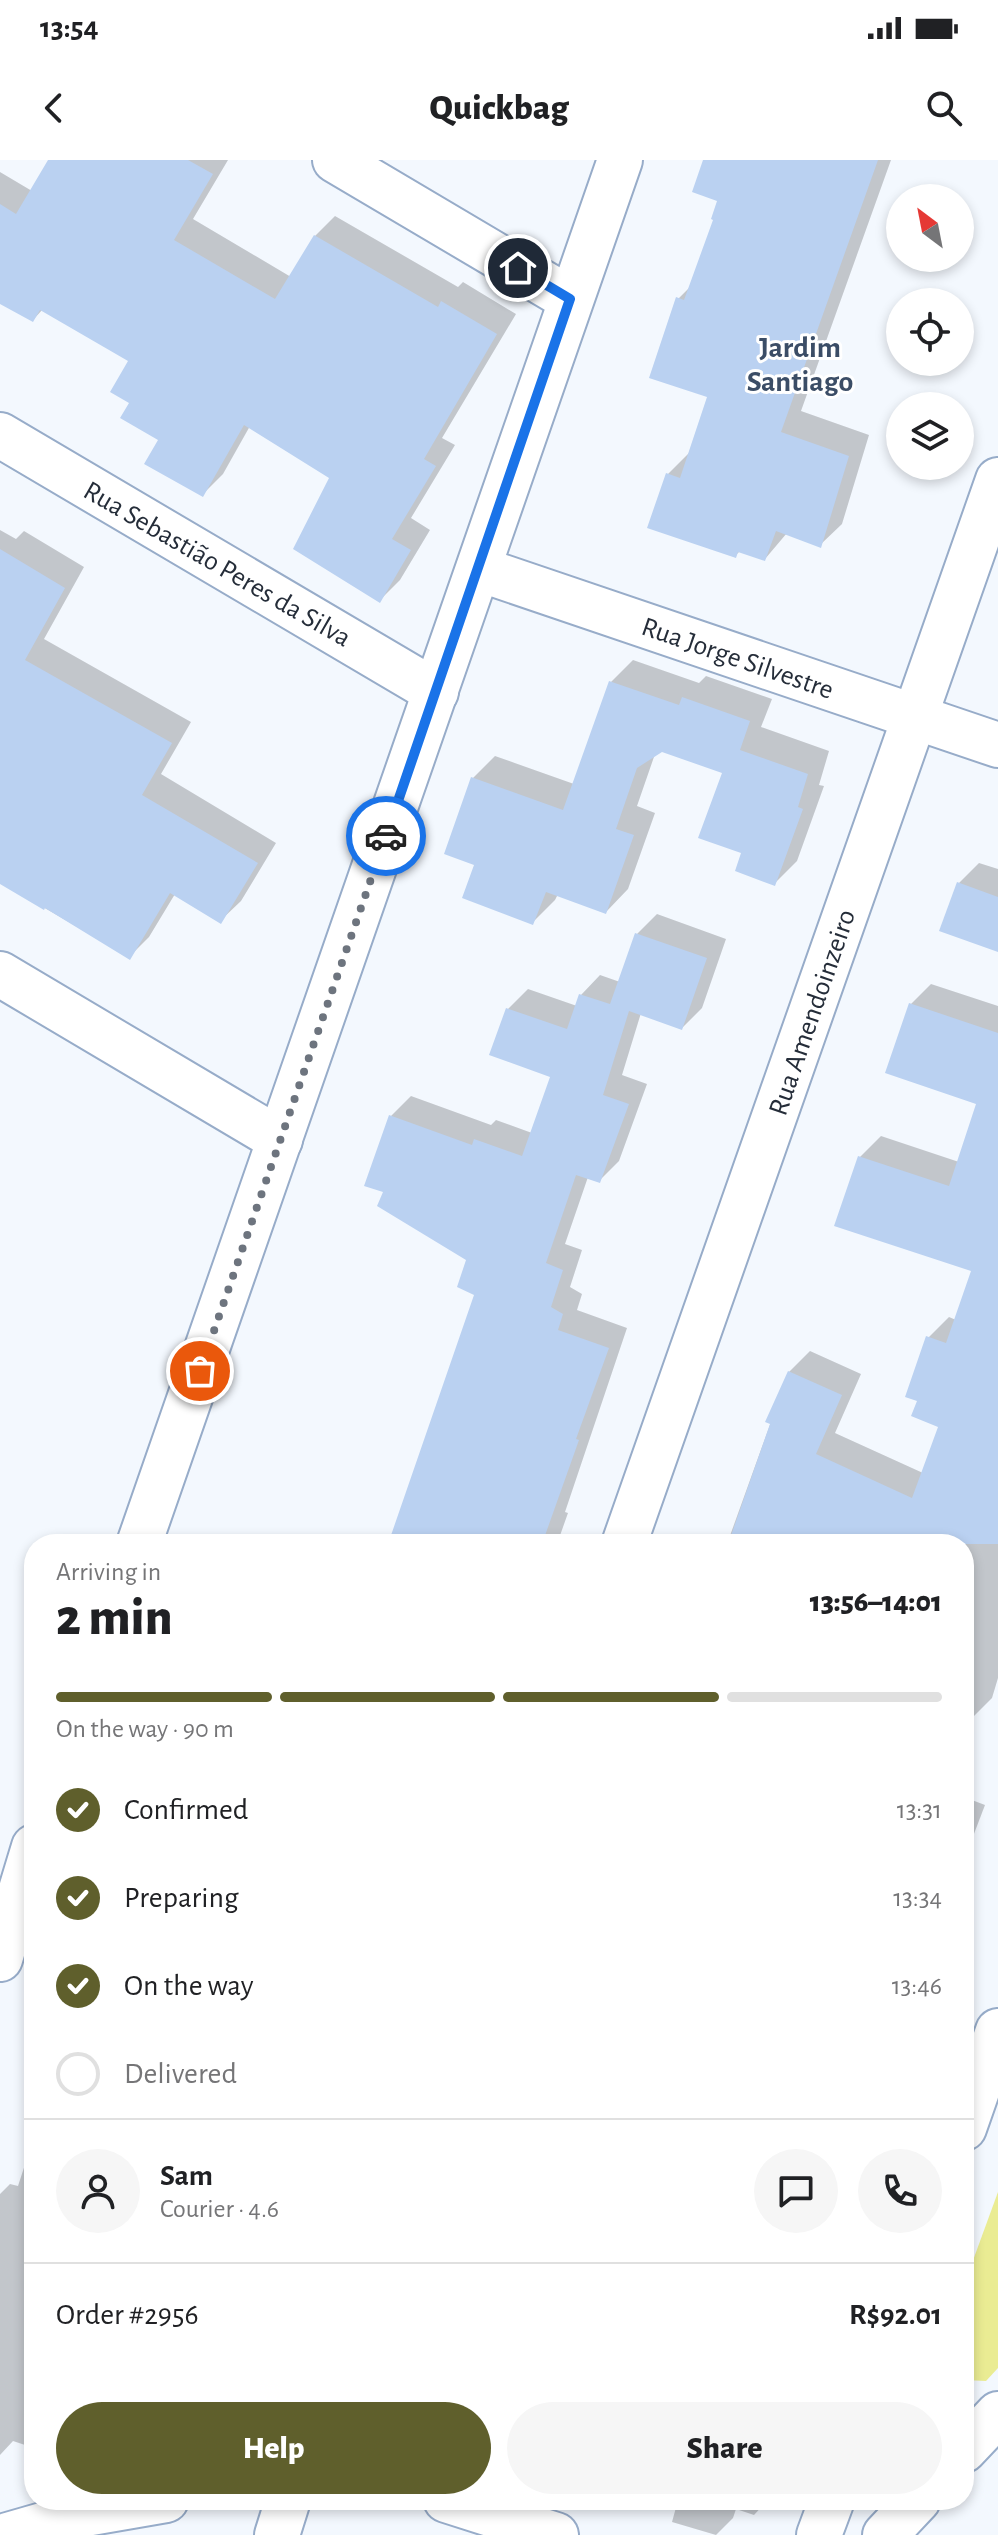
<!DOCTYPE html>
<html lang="en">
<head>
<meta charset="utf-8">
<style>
	:root { --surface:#fff; --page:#f6f6f6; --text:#202124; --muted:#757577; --line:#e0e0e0; --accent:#5f5f2c }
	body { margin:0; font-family:"Alegreya Sans",sans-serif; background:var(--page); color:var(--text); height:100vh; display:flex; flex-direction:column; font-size:30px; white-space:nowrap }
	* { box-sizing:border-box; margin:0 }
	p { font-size:26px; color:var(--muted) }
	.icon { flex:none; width:44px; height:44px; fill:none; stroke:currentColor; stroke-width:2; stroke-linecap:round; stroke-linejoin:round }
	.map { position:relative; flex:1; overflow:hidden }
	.drawer { position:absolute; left:24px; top:1374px; width:950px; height:976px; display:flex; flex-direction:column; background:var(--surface); border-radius:32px; box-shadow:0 4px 12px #0003 }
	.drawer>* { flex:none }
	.needle { width:52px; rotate:328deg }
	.controls { position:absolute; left:886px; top:24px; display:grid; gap:16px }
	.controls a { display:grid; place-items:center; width:88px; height:88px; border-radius:50%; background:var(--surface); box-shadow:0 4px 12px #0003; font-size:40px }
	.pin { position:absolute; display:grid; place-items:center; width:68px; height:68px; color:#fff; margin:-34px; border:4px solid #fff; border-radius:50%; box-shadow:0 2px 8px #0007 }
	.courier { position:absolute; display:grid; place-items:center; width:80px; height:80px; margin:-40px; border:6px solid #1a73e8; border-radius:50%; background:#fff; color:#222; box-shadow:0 2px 10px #0007 }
	.overview em { font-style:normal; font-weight:800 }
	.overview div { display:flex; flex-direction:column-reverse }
	.overview { display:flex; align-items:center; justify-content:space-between; height:136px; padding:0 32px }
	h1 { font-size:52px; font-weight:800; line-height:60px }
	.bar { display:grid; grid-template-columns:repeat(4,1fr); gap:12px 8px; align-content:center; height:96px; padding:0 32px }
	.bar i { height:10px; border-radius:6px; background:var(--line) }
	.bar .current { background:var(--accent) }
	.bar p { grid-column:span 4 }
	.line { display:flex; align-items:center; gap:20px; padding:0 32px; border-top:2px solid var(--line) }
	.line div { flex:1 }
	.round { display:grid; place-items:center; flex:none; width:84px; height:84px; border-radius:42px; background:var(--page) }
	ol { padding:0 32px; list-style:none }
	li { display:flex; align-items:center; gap:24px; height:88px }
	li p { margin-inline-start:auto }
	li .icon { padding:8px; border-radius:50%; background:var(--accent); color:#fff; stroke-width:4 }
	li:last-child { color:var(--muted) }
	li i { width:44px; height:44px; border:4px solid var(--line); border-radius:50% }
	.button { display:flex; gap:16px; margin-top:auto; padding:16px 32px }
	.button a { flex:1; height:92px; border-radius:48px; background:var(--accent); color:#fff; font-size:32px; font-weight:800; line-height:92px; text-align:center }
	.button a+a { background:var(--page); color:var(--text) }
	.status { display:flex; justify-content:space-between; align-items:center; height:56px; padding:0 40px; background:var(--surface); direction:ltr }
	.status svg { height:22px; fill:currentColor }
	header { display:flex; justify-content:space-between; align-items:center; height:104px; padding:0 32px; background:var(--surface); font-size:36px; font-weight:800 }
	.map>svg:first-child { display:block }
	.green { fill:#eaec93 }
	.shadow { fill:#0003 }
	.building { fill:#bad1f1 }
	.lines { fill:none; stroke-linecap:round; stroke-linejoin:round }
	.minor-casing { stroke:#97acc9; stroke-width:48 }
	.minor { stroke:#fff; stroke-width:44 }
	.done { stroke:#6d747e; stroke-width:8; stroke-dasharray:0 14.4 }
	.route { stroke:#1a73e8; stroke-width:10 }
	.labels { text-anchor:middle; stroke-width:6; stroke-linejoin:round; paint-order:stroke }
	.street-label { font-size:28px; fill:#252d39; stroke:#fff }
	.neighbourhood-label { font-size:30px; font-weight:bold; fill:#3b4d66; stroke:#fff }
</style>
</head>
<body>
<div class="status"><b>13:54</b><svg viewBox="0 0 49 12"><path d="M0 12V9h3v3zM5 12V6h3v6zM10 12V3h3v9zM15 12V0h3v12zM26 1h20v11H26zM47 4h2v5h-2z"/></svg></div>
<header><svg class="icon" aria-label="back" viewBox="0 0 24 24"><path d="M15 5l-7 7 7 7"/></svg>Quickbag<svg class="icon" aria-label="search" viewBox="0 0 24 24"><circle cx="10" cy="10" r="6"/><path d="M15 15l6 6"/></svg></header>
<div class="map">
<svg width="998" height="2375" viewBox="0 0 998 2375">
	<rect width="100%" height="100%" fill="#f3f8fe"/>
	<polygon class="green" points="998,2032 998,2208 986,2221 964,2220 964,2125"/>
	<g class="shadow">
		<polygon points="51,0 228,0 193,59 291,117 315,76 335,56 458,127 463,122 516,154 442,278 455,285 411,358 430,370 400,420 380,440 331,317 250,266 223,314 203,334 132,242 131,201 43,149 33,160 0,141 0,12 32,31"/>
		<polygon points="705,0 891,0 801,251 869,275 842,364 820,385 787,373 765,399 740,391 735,396 668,314 689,293 710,236 678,139 692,125 716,59 719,39"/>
		<polygon points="0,370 16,379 24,371 84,407 44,479 191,562 161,614 276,683 241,741 220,761 175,734 149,777 129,797 0,722"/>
		<polygon points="633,500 699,523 706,516 772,539 761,567 829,591 819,625 824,626 797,701 775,723 724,612 662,590 655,594 637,646 655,653 628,729 606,752 558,734 555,740 533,762 477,704 473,618 495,596 574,624 611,522"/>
		<polygon points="979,703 998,709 998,790 959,723"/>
		<polygon points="657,754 726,779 702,848 682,868 641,853 622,915 647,924 619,1001 599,1021 588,1017 565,1084 582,1090 570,1127 582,1134 577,1150 627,1168 565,1352 568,1353 557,1384 390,1384 477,1134 468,1099 385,1031 391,956 411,936 491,965 496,960 532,973 553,915 508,849 528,829 577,846 581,835 600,815 620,822 637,774"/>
		<polygon points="931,824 998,846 998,1518 992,1538 971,1559 964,1557 964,1384 727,1384 789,1212 810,1191 861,1214 835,1273 923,1313 940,1266 919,1240 928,1178 949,1157 956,1160 974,1110 860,997 881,976 959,1002 979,943 911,844"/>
		<polygon points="964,1637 985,1645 964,1700"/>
		<polygon points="34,1977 34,2288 13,2281 0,2295 0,2034 10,2024 18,2026"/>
		<polygon points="678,2340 768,2340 754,2355 736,2349 733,2358 716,2375 672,2362"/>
	</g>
	<g class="building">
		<polygon points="48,0 188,0 213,14 174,80 275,139 314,75 438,147 441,141 497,174 424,299 436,306 392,379 411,390 380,443 293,389 329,318 244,265 203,337 144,304 158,280 120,258 129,243 110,232 128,201 40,150 33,162 0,144 0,44 16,54"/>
		<polygon points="703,0 878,0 781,272 849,296 821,388 776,371 765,401 738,392 736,398 647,368 666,313 680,318 707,237 649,218 676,137 684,140 713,60 711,59 717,41 692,32"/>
		<polygon points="0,389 65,428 25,500 172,583 142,635 258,703 221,764 170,733 130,800 45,748 44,750 0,724"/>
		<polygon points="609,521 679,545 682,537 750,561 740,590 808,614 798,647 803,649 775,726 735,711 741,693 698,678 722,613 662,592 637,608 616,669 634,675 606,754 546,732 533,765 462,738 474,705 444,694 471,617 563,650"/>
		<polygon points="957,722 998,737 998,792 939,771"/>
		<polygon points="635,773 707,798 682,870 629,851 603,935 629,944 600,1023 576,1015 546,1103 563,1110 551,1147 563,1154 558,1170 609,1188 576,1279 579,1280 542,1384 388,1384 474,1135 457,1127 466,1100 377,1046 383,1032 364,1026 389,955 472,985 474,979 522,996 550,917 489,895 506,848 567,869 579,834 610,844"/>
		<polygon points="909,843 998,873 998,1384 728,1384 770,1264 765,1262 788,1211 842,1235 816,1294 912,1338 938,1267 911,1256 917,1241 905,1237 926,1176 946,1183 971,1111 834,1066 858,996 949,1026 976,944 885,913"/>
	</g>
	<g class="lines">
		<defs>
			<g id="minor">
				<polyline points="335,0 570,139"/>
				<polyline points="0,275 436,532"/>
				<polyline points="479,409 998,585"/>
				<polyline points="0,814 280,980"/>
				<polyline points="139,1384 620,0"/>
				<polyline points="624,1384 998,320"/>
				<polyline points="0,1799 34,1687"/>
				<polyline points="964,1968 998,1871"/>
				<polyline points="964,2290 998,2254"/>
				<polyline points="446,2340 556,2375"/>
				<polyline points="8,2375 74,2356 166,2340"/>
				<polyline points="277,2375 288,2340"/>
				<polyline points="819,2375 832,2340"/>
				<polyline points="885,2375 918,2340"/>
			</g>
		</defs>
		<use href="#minor" class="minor-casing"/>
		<use href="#minor" class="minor"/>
	</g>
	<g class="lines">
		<polyline class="done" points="200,1211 386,676"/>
		<polyline class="route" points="386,676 570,139 518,108"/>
	</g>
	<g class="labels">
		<g class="street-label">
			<text transform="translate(218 403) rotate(30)" y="10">Rua Sebastião Peres da Silva</text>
			<text transform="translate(738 497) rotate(19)" y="10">Rua Jorge Silvestre</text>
			<text transform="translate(811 852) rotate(-71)" y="10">Rua Amendoinzeiro</text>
		</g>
		<g class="neighbourhood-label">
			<text x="800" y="197">Jardim<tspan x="800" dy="34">Santiago</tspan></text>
		</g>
	</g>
</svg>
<div class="controls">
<a><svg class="needle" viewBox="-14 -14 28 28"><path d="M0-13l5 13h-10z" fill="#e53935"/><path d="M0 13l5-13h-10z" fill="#757577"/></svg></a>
<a><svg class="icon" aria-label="locate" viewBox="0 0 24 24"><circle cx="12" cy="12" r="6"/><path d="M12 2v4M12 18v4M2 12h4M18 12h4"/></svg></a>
<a><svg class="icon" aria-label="layers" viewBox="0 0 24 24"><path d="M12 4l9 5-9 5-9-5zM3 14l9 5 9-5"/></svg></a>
</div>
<div class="pin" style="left:200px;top:1211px;background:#ea580c"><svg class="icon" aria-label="bag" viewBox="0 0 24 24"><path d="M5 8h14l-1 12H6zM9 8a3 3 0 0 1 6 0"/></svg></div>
<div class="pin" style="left:518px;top:108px;background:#1f2937"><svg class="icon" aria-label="home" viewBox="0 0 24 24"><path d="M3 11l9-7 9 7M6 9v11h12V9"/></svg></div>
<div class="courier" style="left:386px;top:676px"><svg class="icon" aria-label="car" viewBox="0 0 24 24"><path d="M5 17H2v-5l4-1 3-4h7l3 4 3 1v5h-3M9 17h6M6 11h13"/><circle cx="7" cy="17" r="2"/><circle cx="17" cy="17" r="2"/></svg></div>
<section class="drawer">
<div class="overview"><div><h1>2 min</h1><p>Arriving in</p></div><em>13:56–14:01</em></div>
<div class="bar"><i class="current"></i><i class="current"></i><i class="current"></i><i></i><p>On the way · 90 m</p></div>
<ol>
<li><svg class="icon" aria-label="check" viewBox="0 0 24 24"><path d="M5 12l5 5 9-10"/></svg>Confirmed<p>13:31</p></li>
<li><svg class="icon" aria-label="check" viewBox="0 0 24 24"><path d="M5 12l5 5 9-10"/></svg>Preparing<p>13:34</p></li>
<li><svg class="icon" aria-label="check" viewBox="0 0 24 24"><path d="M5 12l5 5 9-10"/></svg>On the way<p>13:46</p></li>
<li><i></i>Delivered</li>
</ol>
<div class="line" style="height:144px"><a class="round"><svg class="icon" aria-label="person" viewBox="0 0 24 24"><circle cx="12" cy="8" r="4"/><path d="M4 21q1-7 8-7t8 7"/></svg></a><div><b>Sam</b><p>Courier · 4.6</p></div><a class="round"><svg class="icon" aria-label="chat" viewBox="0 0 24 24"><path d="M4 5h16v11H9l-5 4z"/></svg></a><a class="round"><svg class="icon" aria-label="phone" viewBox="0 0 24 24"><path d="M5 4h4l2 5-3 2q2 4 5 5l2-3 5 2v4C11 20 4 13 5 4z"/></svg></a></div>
<div class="line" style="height:104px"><div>Order #2956</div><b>R$92.01</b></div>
<div class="button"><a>Help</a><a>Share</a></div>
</section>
</div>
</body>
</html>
